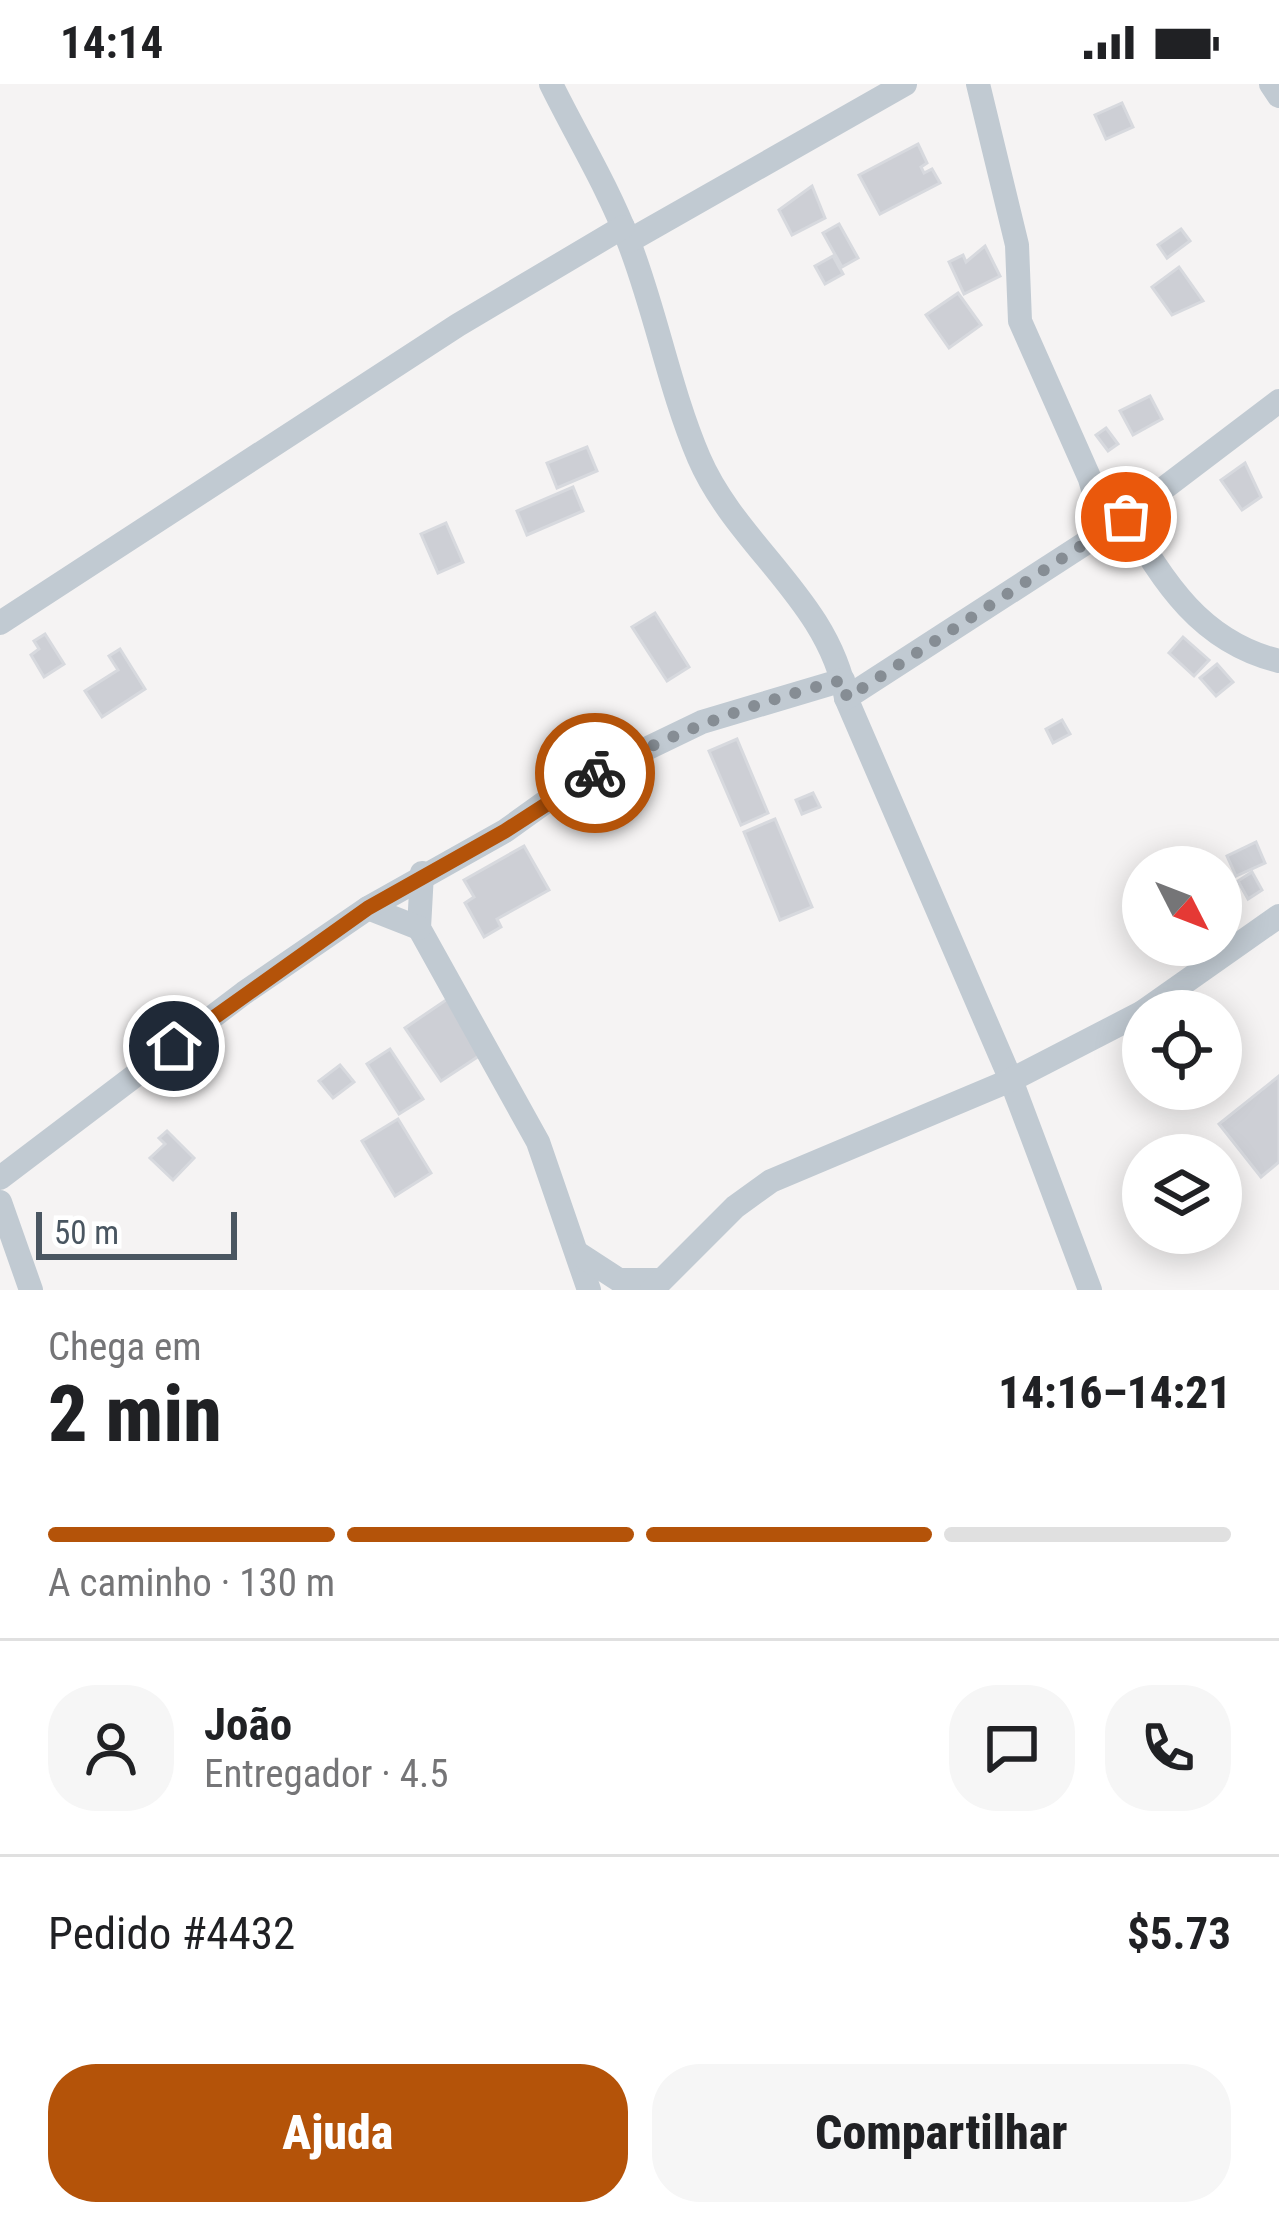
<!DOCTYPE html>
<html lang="pt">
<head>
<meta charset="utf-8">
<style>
	:root { --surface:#fff; --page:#f6f6f6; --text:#202124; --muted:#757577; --line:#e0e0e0; --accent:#b45309 }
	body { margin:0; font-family:"Roboto Condensed",sans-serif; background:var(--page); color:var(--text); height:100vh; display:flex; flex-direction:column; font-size:45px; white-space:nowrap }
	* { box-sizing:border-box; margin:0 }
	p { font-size:39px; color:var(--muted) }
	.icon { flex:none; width:66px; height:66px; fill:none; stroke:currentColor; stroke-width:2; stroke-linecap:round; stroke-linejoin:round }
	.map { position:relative; height:1206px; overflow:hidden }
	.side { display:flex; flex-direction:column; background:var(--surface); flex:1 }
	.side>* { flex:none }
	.needle { width:78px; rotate:132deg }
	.tools { position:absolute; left:1122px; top:762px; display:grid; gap:24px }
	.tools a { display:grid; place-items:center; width:120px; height:120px; border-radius:50%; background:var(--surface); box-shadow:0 6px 30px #0003; font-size:60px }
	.scale { position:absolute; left:36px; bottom:30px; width:201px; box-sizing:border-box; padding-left:12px; border:6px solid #4a5661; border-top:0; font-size:33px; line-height:42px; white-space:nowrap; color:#4a5661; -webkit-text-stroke:9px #fff; paint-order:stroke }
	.pin { position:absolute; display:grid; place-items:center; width:102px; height:102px; color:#fff; margin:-51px; border:6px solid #fff; border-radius:50%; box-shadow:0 3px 12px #0007 }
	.courier { position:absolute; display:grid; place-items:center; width:120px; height:120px; margin:-60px; border:9px solid #b45309; border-radius:50%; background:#fff; color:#222; box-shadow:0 3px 15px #0007 }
	.summary em { font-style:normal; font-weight:800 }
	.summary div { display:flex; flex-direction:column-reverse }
	.summary { display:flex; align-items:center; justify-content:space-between; height:204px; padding:0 48px }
	h1 { font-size:78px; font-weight:800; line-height:90px }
	.bar { display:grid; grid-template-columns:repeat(4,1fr); gap:18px 12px; align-content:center; height:144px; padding:0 48px }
	.bar i { height:15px; border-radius:9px; background:var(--line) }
	.bar .active { background:var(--accent) }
	.bar p { grid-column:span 4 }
	.line { display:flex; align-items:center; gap:30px; padding:0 48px; border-top:3px solid var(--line) }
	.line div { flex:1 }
	.round { display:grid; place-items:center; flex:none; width:126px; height:126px; border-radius:48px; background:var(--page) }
	.button { display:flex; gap:24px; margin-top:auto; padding:24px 48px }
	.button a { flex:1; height:138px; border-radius:48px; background:var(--accent); color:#fff; font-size:48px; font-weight:800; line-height:138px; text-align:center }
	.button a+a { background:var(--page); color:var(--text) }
	.status { display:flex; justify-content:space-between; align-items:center; height:84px; padding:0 60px; background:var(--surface); direction:ltr }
	.status svg { height:33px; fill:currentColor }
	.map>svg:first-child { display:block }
	.building { fill:#cdcfd5; stroke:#d7d9de; stroke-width:3 }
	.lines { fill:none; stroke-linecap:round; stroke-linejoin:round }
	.minor { stroke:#c1cad2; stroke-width:24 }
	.done { stroke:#868d94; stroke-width:12; stroke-dasharray:0 21.6 }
	.route { stroke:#b45309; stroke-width:15 }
</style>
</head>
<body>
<div class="status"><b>14:14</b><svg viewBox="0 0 49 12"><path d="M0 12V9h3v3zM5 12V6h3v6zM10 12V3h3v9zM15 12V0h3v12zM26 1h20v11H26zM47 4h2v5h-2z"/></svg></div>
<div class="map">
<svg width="1279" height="1206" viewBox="0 0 1279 1206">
	<rect width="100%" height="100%" fill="#f5f3f3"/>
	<g class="building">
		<polygon points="1122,19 1133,43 1106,55 1095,31"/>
		<polygon points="918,60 927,79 921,83 924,89 932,85 940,99 880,130 859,91"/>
		<polygon points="812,102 825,134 792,151 779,126"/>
		<polygon points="839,140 858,174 842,183 823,149"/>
		<polygon points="1181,145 1190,157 1167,174 1158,161"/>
		<polygon points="985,162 1000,192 964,210 949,178 963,171 966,178"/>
		<polygon points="833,172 843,190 825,200 815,182"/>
		<polygon points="1179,183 1203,217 1172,231 1152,203"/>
		<polygon points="958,209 981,241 949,264 926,231"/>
		<polygon points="1150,312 1162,335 1133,351 1120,327"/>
		<polygon points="1106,344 1118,360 1108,367 1096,351"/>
		<polygon points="587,363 597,387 557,404 547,379"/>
		<polygon points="1245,379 1261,413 1242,426 1221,396"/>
		<polygon points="573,403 583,427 527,451 517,427"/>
		<polygon points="446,439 463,478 438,489 421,450"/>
		<polygon points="655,529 689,583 667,597 632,543"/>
		<polygon points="45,550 64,580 44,593 31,571 39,565 34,557"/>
		<polygon points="1183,553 1209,576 1194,592 1169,569"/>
		<polygon points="120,565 145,605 102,633 85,607 118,586 109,572"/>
		<polygon points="1217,580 1233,598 1216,612 1200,594"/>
		<polygon points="1062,636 1070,650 1053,659 1046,645"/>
		<polygon points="737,655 768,729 741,741 709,667"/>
		<polygon points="813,709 820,723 802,730 796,716"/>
		<polygon points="775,735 812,823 780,836 744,748"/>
		<polygon points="1256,758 1265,779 1236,792 1227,772"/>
		<polygon points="524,762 549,806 497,835 501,843 484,853 465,819 474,813 464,796"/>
		<polygon points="1252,788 1262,806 1248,815 1238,797"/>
		<polygon points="449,914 485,968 441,997 405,944"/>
		<polygon points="390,965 423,1015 399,1030 367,980"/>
		<polygon points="340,981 354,998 333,1014 319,997"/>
		<polygon points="1279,992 1279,1078 1261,1093 1219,1040"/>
		<polygon points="398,1035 431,1089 395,1112 362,1057"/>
		<polygon points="167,1047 194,1074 173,1096 150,1074 165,1060 159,1054"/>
	</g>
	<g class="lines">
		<g class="minor">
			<path d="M551 0C576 51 608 103 628 156 656 227 669 304 699 374 737 462 829 516 846 614L1011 996 1090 1206"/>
			<polyline points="978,0 1017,161 1020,237 1090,395 1098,422 1097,452"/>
			<polyline points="1271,0 1279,12"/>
			<polyline points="629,157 905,0"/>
			<path d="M1126 433C1164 499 1201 558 1279 577"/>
			<polyline points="0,539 458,241 623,143"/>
			<polyline points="846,614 1126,433 1279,317"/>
			<polyline points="422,789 419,844 538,1058 589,1206"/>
			<polyline points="368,824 419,844"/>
			<polyline points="1144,927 1279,832"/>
			<polyline points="0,1094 244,909 368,824 505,747 565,704 702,638 843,596"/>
			<polyline points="0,1118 31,1206"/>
			<polyline points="579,1170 619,1196 661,1196"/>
			<polyline points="652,1206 735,1123 771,1097 1011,996 1143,928"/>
		</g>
	</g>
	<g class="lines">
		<path class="done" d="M595 689C676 648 755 618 843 596L847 614 1126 433"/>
		<polyline class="route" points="174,962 368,824 505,747 595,689"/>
	</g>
</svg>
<div class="tools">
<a><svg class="needle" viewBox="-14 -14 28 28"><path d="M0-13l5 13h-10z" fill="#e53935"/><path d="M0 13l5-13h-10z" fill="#757577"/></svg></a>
<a><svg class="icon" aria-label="locate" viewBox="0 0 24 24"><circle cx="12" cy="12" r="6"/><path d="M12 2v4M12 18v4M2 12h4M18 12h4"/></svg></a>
<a><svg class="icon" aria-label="layers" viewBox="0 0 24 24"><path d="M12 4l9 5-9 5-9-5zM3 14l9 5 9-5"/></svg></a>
</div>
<div class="scale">50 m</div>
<div class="pin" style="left:1126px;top:433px;background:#ea580c"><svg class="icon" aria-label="bag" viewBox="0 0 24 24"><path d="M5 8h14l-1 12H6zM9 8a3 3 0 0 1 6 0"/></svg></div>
<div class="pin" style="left:174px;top:962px;background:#1f2937"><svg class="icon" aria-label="home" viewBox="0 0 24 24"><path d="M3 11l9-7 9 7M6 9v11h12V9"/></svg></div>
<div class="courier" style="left:595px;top:689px"><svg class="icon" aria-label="bike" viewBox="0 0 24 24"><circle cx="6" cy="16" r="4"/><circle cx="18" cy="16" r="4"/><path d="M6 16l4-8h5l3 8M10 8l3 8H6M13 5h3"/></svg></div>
</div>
<section class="side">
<div class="summary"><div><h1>2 min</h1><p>Chega em</p></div><em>14:16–14:21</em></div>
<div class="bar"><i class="active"></i><i class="active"></i><i class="active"></i><i></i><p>A caminho · 130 m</p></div>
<div class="line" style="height:216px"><a class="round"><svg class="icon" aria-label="person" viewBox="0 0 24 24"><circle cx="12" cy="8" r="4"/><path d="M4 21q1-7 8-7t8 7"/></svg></a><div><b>João</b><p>Entregador · 4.5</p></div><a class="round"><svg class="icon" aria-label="chat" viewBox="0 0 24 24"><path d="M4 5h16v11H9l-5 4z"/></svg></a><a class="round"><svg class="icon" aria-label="phone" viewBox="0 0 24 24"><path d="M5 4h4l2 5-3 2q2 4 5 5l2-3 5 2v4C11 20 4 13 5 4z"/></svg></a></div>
<div class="line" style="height:156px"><div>Pedido #4432</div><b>$5.73</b></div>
<div class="button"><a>Ajuda</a><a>Compartilhar</a></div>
</section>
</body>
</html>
